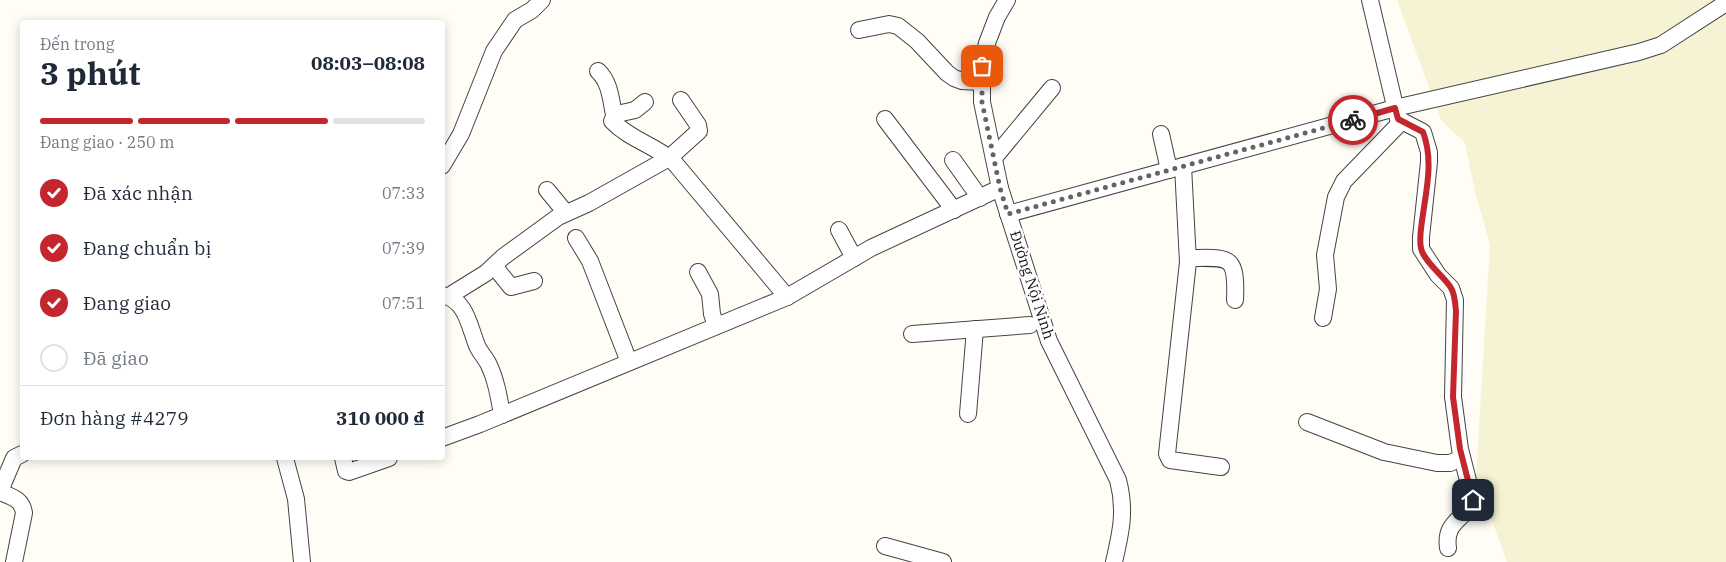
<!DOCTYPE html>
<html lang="vi">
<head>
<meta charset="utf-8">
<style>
	:root { --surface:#fff; --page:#f2f2f3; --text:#1f2937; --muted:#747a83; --line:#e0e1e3; --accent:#c4262e }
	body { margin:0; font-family:"IBM Plex Serif",serif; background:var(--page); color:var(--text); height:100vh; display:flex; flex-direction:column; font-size:19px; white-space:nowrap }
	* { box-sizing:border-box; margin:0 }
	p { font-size:16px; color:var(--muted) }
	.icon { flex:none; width:28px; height:28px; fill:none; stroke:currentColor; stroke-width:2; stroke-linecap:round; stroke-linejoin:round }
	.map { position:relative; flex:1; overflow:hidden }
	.details { position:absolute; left:20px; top:20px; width:425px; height:440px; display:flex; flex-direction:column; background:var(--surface); border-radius:5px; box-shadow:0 2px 12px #0003 }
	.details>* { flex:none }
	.pin { position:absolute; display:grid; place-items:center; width:42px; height:42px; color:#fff; margin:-21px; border-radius:10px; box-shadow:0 2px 8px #0006 }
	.courier { position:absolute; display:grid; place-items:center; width:50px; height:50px; margin:-25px; border:4px solid #c4262e; border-radius:50%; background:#fff; color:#222; box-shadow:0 1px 6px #0007 }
	.summary em { font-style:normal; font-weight:700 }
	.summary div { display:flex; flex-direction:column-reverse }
	.summary { display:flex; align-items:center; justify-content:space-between; height:85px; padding:0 20px }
	h1 { font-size:32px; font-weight:700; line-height:38px }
	.bar { display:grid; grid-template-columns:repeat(4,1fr); gap:8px 5px; align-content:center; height:60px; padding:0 20px }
	.bar i { height:6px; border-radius:4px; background:var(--line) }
	.bar .current { background:var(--accent) }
	.bar p { grid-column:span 4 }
	.line { display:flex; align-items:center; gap:12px; padding:0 20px; border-top:1px solid var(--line) }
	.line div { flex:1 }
	ol { padding:0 20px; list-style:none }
	li { display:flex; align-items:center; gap:15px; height:55px }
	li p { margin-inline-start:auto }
	li .icon { padding:5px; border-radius:50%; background:var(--accent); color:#fff; stroke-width:4 }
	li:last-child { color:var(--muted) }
	li i { width:28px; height:28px; border:2px solid var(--line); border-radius:50% }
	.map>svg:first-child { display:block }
	.farmland { fill:#f6f3d4 }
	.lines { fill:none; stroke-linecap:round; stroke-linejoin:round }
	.minor-casing { stroke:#444; stroke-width:18 }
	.minor { stroke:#fff; stroke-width:16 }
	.done { stroke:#646461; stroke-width:5; stroke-dasharray:0 9 }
	.route { stroke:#c4262e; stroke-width:6 }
	.labels { text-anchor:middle; stroke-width:5; stroke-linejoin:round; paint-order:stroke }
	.street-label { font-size:15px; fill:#111; stroke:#fff }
</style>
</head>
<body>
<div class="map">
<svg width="1726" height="562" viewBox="0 0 1726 562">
	<rect width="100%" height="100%" fill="#fffdf5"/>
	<polygon class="farmland" points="1397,0 1726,0 1726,562 1507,562 1476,477 1490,245 1475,192 1465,143 1441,120"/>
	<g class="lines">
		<defs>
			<g id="minor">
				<path d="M1007 0 997 17 987 43 982 66V102L1000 188 1049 341 1118 480C1126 510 1121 532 1114 562"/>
				<path d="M1370 0 1398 119 1423 132 1429 152V162L1421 237V249L1438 275 1451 288 1455 300 1453 397 1460 449 1473 500C1466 520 1444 520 1448 548"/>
				<polyline points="859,30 889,24 898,26 917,41 947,73 954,78 962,81 982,82"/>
				<path d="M598 71C610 82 611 100 614 115"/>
				<path d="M645 102 635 110 617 114 612 121C629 139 654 145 673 161L787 297"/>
				<polyline points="885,119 954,210"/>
				<polyline points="1161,134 1169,170"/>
				<polyline points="994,158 1052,88"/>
				<polyline points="953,160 980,198"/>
				<polyline points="442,166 461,134 494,51 515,20 532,10 542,0"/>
				<polyline points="1183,166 1188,262 1167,454 1170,460 1221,467"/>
				<polyline points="547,190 566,213"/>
				<polyline points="1008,214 1395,108 1639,52 1661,45 1726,3"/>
				<polyline points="839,230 854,258"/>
				<polyline points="576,238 590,261 629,362"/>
				<path d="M1188 258C1229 258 1237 253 1235 300"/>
				<polyline points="494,266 511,287 534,281"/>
				<polyline points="698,272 710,294 712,314 716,326"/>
				<path d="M442 295C465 299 469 324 476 343 478 350 484 356 488 363 496 379 499 397 502 415"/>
				<polyline points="449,296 486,273 503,257 558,217 589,203 669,158 699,131 698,125 681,100"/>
				<polyline points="1323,318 1328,289 1325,255 1336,197 1344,181 1402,121"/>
				<polyline points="912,334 1030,325"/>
				<polyline points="968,414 975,329"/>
				<polyline points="1307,422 1384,452 1437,463 1450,463 1462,458"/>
				<polyline points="442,438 480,424 787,297 871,248 1000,188"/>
				<polyline points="285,458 296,499 302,562"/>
				<polyline points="343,458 346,471 349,472 389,458"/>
				<polyline points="0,491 14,458 22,454"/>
				<path d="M0 492C12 497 22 499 24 513L14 562"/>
				<polyline points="885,546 943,562"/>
			</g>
		</defs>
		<use href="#minor" class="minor-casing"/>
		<use href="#minor" class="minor"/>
	</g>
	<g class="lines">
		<polyline class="done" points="982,66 982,102 1000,188 1008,214 1353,120"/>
		<path class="route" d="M1353 120 1395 108 1398 119 1423 132C1434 161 1426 191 1422 221 1421 229 1419 239 1421 248 1423 261 1445 277 1451 288 1455 294 1455 303 1456 311L1453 397 1460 449 1473 500"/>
	</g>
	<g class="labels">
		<g class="street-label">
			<text transform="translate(1032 285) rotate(72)" y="5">Đường Nội Ninh</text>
		</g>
	</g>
</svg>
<div class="pin" style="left:982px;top:66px;background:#ea580c"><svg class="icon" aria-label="bag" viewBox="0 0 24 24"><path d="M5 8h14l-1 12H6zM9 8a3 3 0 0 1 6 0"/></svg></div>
<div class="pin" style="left:1473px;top:500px;background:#1f2937"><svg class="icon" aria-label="home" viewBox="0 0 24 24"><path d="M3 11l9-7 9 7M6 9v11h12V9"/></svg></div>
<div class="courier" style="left:1353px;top:120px"><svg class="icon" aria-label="bike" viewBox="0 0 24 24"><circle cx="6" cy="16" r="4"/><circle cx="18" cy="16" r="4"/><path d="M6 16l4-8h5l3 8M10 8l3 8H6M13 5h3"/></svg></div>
<section class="details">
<div class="summary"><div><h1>3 phút</h1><p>Đến trong</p></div><em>08:03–08:08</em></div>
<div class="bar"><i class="current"></i><i class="current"></i><i class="current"></i><i></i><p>Đang giao · 250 m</p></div>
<ol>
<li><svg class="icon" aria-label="check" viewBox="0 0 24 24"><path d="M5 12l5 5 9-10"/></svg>Đã xác nhận<p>07:33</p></li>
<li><svg class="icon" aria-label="check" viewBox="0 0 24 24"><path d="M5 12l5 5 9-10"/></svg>Đang chuẩn bị<p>07:39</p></li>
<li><svg class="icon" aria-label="check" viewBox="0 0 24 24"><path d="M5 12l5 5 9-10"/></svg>Đang giao<p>07:51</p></li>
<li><i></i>Đã giao</li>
</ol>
<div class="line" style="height:65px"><div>Đơn hàng #4279</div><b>310 000 ₫</b></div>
</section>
</div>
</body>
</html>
